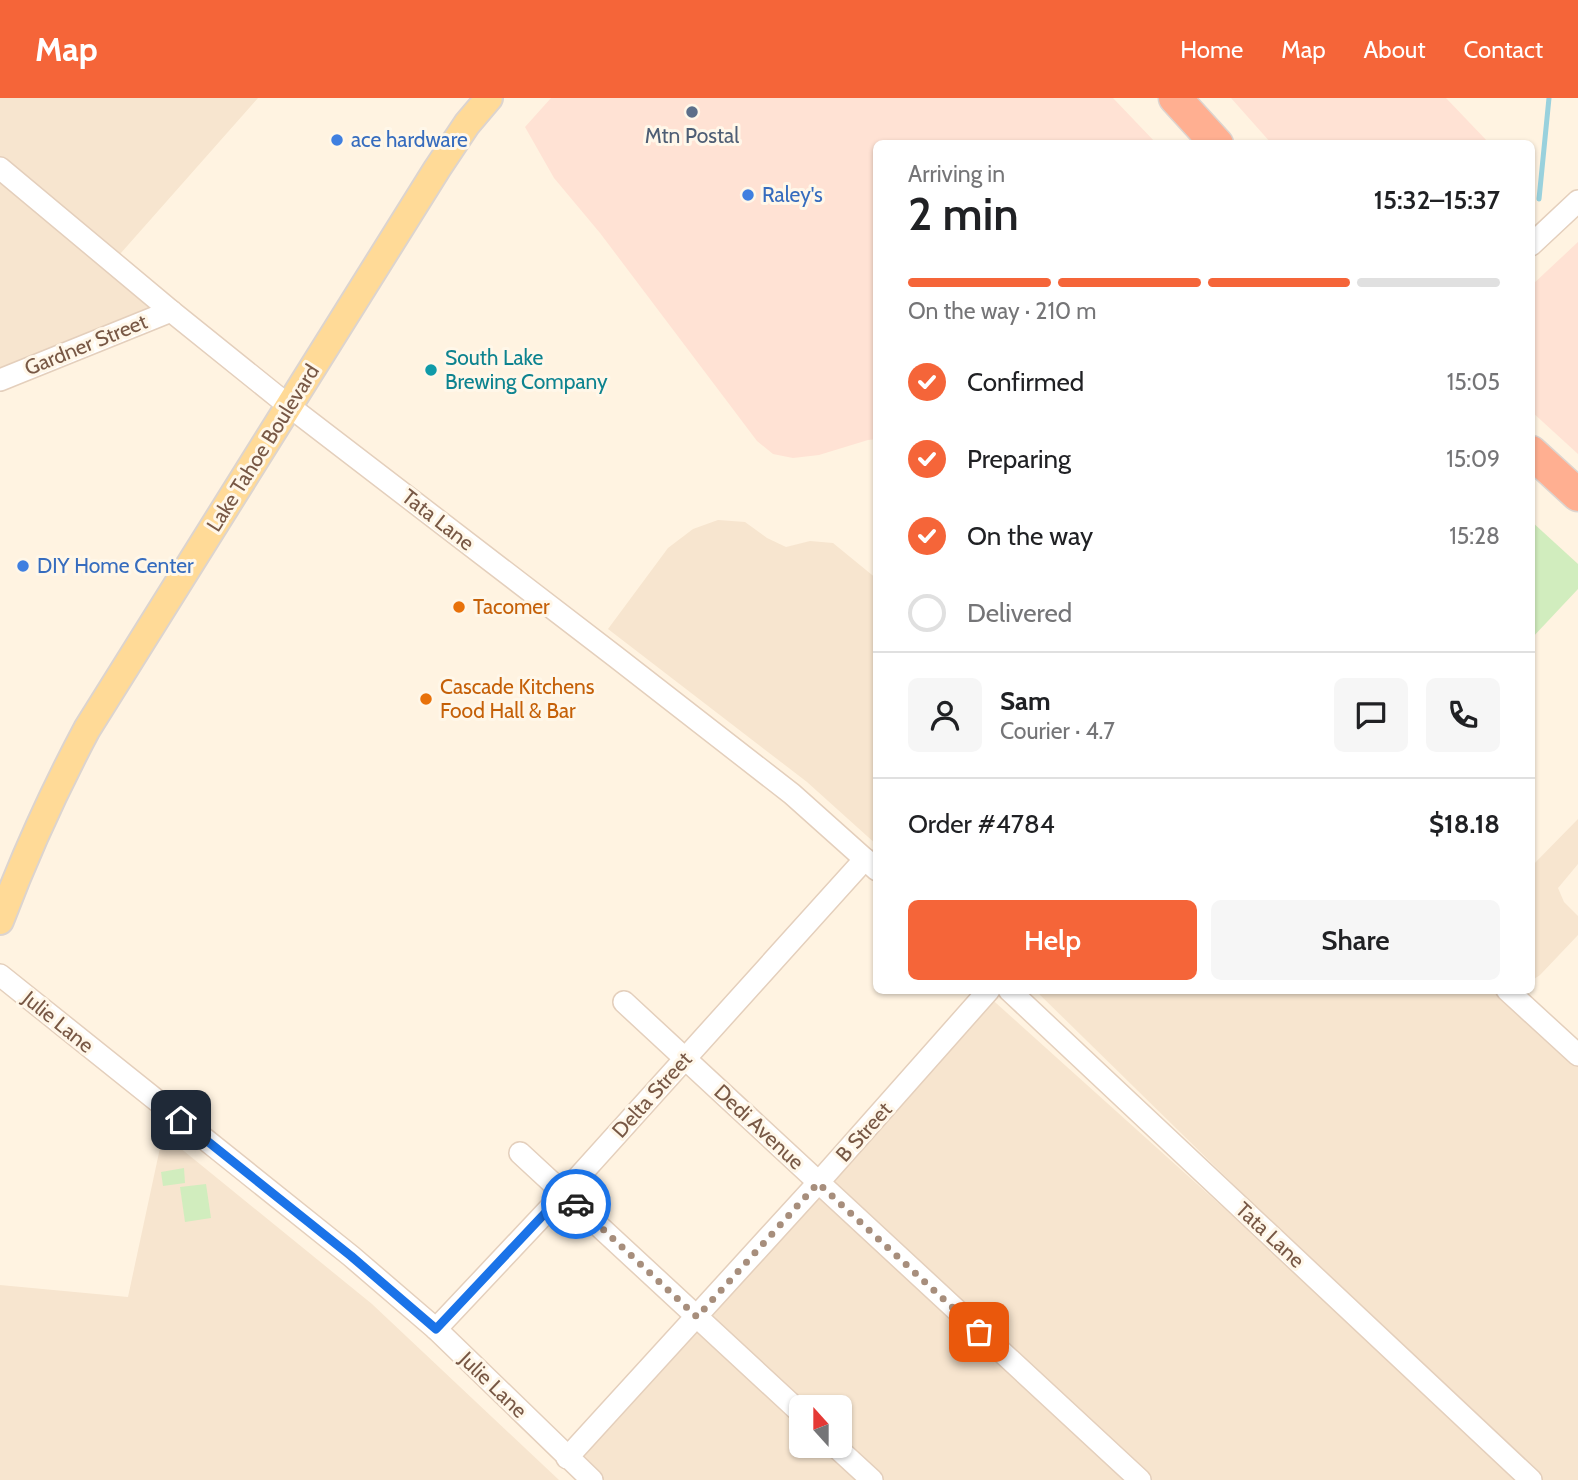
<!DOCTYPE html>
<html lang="en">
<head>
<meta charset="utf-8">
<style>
	:root { --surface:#fff; --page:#f6f6f6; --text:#202124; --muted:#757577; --line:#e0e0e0; --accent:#f56539 }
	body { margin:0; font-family:Cabin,sans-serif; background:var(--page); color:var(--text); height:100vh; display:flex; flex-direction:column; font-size:26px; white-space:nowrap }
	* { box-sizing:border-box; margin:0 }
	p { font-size:23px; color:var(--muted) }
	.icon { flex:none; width:38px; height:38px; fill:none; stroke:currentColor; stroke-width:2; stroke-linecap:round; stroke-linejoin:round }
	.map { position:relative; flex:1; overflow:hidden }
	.drawer { position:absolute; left:873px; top:42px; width:662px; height:854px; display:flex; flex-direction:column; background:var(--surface); border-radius:10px; box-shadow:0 2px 5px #0004 }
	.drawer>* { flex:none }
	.needle { width:46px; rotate:339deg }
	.buttons { position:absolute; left:789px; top:1297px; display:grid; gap:14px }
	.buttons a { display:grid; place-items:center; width:63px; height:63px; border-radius:10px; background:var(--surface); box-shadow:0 2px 5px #0004; font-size:35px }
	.pin { position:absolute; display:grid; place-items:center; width:60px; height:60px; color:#fff; margin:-30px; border-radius:14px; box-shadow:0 4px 10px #0006 }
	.courier { position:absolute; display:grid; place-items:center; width:70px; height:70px; margin:-35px; border:5px solid #1a73e8; border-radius:50%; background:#fff; color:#222; box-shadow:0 2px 9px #0007 }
	.head em { font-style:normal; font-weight:600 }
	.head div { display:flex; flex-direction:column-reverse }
	.head { display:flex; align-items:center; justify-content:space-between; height:119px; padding:0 35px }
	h1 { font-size:46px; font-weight:600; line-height:52px }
	.bar { display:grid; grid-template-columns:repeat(4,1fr); gap:10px 7px; align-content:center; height:84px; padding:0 35px }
	.bar i { height:9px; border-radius:5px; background:var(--line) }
	.bar .on { background:var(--accent) }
	.bar p { grid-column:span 4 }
	.line { display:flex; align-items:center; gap:18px; padding:0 35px; border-top:2px solid var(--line) }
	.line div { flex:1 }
	.round { display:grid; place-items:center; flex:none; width:74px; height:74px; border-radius:10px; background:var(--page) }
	ol { padding:0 35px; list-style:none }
	li { display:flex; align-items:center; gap:21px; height:77px }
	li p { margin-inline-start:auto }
	li .icon { padding:7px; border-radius:50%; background:var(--accent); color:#fff; stroke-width:4 }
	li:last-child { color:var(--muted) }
	li i { width:38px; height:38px; border:4px solid var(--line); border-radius:50% }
	.action { display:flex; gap:14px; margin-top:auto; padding:14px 35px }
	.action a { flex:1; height:80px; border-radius:10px; background:var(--accent); color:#fff; font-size:28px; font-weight:600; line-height:80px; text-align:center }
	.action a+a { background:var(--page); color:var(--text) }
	header { display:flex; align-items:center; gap:42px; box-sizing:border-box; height:98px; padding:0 35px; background:var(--accent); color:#fff }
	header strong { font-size:33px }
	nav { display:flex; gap:38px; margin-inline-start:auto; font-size:24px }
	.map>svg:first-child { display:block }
	.residential { fill:#f7e5cf; fill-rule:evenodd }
	.commercial { fill:#ffe2d4 }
	.green { fill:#d1edbe }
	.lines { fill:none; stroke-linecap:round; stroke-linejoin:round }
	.stream { stroke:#99d1dd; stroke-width:5 }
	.minor-casing { stroke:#e4cfbc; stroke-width:24 }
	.major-casing { stroke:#dcd4cf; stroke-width:30 }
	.highway-casing { stroke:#dcd4cf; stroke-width:35 }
	.minor { stroke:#fff; stroke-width:21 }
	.major { stroke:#ffda97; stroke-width:26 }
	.highway { stroke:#ffaf91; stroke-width:32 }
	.done { stroke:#a78e7c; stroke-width:7; stroke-dasharray:0 12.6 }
	.route { stroke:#1a73e8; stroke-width:9 }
	.service-dot { fill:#5c6f8a; stroke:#fff7e9; stroke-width:2.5 }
	.shop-dot { fill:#3f7fe0; stroke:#fff7e9; stroke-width:2.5 }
	.culture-dot { fill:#0f9aa8; stroke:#fff7e9; stroke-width:2.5 }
	.food-dot { fill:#e8710a; stroke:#fff7e9; stroke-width:2.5 }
	.labels { text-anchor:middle; stroke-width:6; stroke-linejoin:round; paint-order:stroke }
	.service-label { font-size:21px; fill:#4e5e75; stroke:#fff7e9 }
	.shop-label { font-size:21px; fill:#366cbe; stroke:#fff7e9; text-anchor:start }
	.street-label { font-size:21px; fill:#785845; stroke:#fff7e9 }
	.culture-label { font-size:21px; fill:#0d838f; stroke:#fff7e9; text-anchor:start }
	.food-label { font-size:21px; fill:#c56008; stroke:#fff7e9; text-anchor:start }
</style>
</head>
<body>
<header>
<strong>Map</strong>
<nav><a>Home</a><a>Map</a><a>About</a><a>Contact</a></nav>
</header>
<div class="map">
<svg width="1578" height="1382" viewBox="0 0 1578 1382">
	<rect width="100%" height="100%" fill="#fff3e1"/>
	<g class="residential">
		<polygon points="0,0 258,0 113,164 171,213 0,282"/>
		<polygon points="718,422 745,424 767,440 786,449 810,443 833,445 877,481 877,747 807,684 608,531 668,450 693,431"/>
		<polygon points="1578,721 1578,766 1558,790 1564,804 1578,818 1578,837 1540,877 1531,883 1531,769"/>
		<polygon points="1036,893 1507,893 1578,958 1578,1382 1535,1382"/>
		<path d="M986 896 1526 1382H592L576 1367 697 1219ZM802 1309H840V1348H802Z"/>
		<polygon points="163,1036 372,1206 559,1382 0,1382 0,1187 128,1199"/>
	</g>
	<g class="commercial">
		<polygon points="551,0 1113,0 1156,45 877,46 877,341 868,342 819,357 793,360 773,356 757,343 600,135 554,80 525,29"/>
		<polygon points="1231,0 1446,0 1489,45 1271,45"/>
		<polygon points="1578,144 1578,356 1531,313 1531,188"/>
	</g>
	<g class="green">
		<polygon points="1531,423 1578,466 1578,491 1531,541"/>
		<polygon points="184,1070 185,1085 163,1088 161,1074"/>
		<polygon points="206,1086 211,1120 185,1124 180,1089"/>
	</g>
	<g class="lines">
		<polyline class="stream" points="1539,101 1549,0"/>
		<defs>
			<g id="minor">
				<polyline points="0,70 171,213 289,308 616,559 792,696 877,772"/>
				<polyline points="1531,147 1578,103"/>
				<polyline points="0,282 171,213"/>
				<polyline points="0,877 351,1158 436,1231 592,1382"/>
				<polyline points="1009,892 1531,1382"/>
				<polyline points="1507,892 1578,957"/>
				<polyline points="624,904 1140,1382"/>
				<polyline points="520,1055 802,1316"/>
				<polyline points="436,1231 564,1095 865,761"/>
				<polyline points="835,1348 872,1382"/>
				<polyline points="567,1360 818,1085 989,892"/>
			</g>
			<path id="major" d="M0 823C25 757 54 693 87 631L437 71 467 26 489 0"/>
			<g id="highway">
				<polyline points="1175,0 1217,46"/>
				<polyline points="1531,354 1578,397"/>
			</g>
		</defs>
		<use href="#minor" class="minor-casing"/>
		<use href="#major" class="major-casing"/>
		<use href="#highway" class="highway-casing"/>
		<use href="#minor" class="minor"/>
		<use href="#major" class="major"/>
		<use href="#highway" class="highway"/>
	</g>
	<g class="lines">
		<polyline class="done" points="576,1106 697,1219 818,1085 979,1234"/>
		<polyline class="route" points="181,1022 351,1158 436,1231 564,1095 576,1106"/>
	</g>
	<circle class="service-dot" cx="692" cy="14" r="7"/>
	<g class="shop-dot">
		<circle cx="337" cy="42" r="7"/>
		<circle cx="748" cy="97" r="7"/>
		<circle cx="23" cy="468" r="7"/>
	</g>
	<circle class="culture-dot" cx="431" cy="272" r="7"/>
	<g class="food-dot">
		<circle cx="459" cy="509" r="7"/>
		<circle cx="426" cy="601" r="7"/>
	</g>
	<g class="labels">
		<g class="service-label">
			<text x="692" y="45">Mtn Postal</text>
		</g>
		<g class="shop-label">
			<text x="351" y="49">ace hardware</text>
			<text x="762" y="104">Raley's</text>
			<text x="37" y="475">DIY Home Center</text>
		</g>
		<g class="street-label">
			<text transform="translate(86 247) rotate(-22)" y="7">Gardner Street</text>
			<text transform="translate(263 350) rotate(-58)" y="7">Lake Tahoe Boulevard</text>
			<text transform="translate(438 422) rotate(38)" y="7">Tata Lane</text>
			<text transform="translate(58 924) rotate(39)" y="7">Julie Lane</text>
			<text transform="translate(652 997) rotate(-48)" y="7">Delta Street</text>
			<text transform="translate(759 1029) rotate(43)" y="7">Dedi Avenue</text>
			<text transform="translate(864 1034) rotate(-48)" y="7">B Street</text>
			<text transform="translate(1270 1137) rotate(43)" y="7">Tata Lane</text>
			<text transform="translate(493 1287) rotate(44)" y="7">Julie Lane</text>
		</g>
		<g class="culture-label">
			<text x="445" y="267">South Lake<tspan x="445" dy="24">Brewing Company</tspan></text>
		</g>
		<g class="food-label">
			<text x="473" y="516">Tacomer</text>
			<text x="440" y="596">Cascade Kitchens<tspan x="440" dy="24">Food Hall &amp; Bar</tspan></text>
		</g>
	</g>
</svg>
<div class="buttons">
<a><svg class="needle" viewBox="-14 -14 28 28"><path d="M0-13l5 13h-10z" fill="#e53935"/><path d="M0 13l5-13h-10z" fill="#757577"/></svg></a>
</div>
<div class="pin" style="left:979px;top:1234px;background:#ea580c"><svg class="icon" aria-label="bag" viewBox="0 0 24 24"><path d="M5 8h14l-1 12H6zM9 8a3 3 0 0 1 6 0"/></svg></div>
<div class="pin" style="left:181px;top:1022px;background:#1f2937"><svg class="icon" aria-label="home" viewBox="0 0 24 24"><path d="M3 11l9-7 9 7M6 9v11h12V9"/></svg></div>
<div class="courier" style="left:576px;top:1106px"><svg class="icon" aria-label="car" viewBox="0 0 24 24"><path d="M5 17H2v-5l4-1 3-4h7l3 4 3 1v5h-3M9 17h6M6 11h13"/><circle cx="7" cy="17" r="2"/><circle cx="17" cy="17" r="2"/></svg></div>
<section class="drawer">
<div class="head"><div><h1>2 min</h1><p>Arriving in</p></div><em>15:32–15:37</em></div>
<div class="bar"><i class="on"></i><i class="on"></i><i class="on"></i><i></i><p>On the way · 210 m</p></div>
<ol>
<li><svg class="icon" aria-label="check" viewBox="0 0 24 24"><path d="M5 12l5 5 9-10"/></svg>Confirmed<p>15:05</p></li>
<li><svg class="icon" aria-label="check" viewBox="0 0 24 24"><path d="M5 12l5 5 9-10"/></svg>Preparing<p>15:09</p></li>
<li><svg class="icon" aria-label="check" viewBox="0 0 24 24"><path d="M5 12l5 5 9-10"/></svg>On the way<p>15:28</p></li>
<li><i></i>Delivered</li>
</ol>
<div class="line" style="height:126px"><a class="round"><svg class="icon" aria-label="person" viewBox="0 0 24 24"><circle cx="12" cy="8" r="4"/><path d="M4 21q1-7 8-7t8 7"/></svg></a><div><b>Sam</b><p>Courier · 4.7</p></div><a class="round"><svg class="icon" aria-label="chat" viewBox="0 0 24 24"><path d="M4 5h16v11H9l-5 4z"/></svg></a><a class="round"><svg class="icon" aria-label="phone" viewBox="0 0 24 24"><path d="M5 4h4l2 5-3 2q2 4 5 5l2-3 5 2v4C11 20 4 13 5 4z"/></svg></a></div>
<div class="line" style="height:91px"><div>Order #4784</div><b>$18.18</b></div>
<div class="action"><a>Help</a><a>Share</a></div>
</section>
</div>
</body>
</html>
